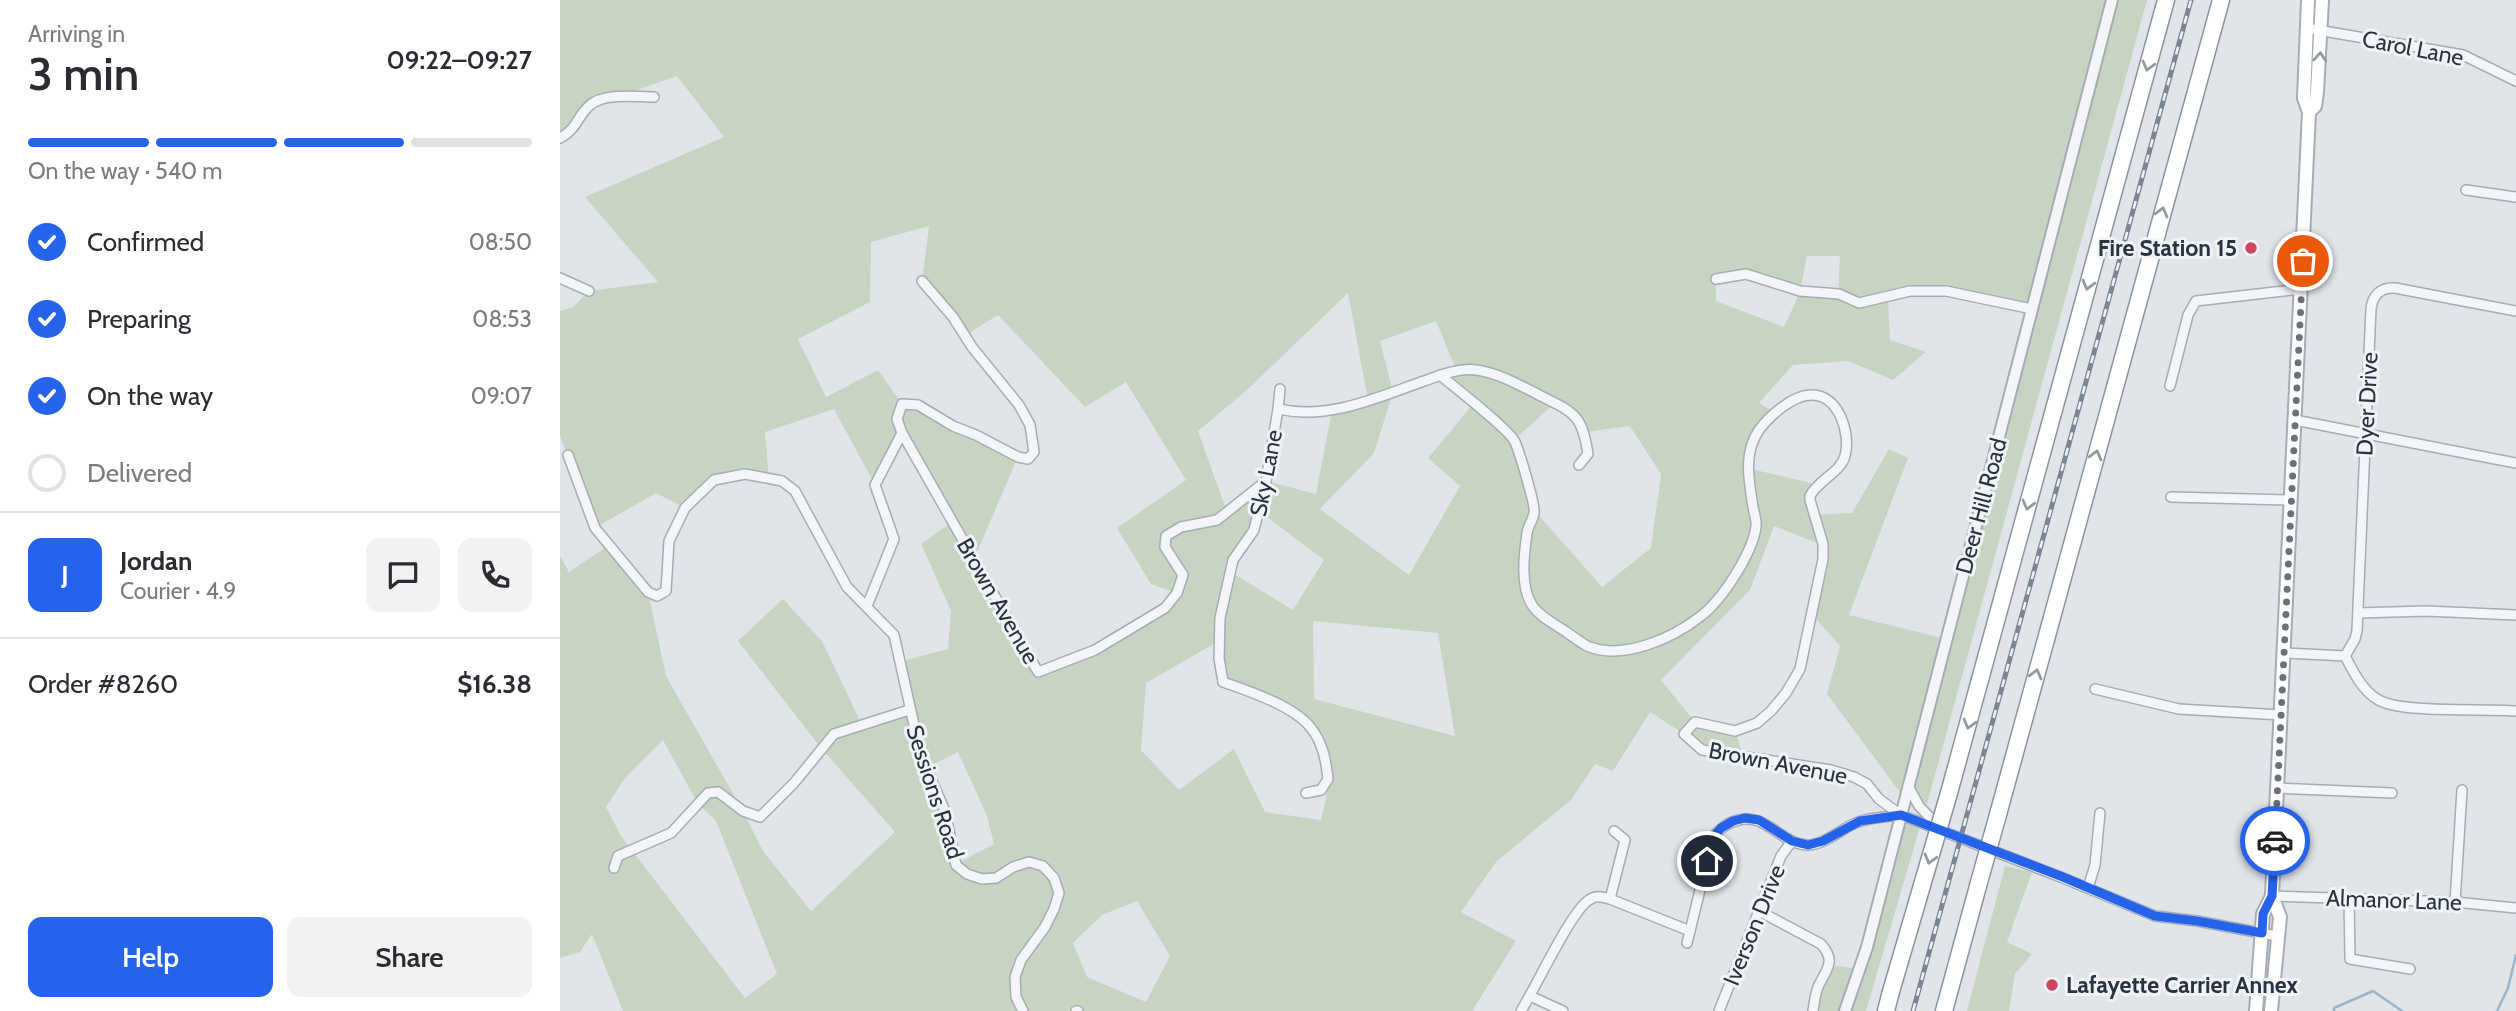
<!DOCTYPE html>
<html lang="en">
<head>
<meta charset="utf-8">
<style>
	:root { --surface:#fff; --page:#f2f2f3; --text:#2b2b33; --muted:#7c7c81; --line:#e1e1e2; --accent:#2563eb }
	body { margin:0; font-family:Cabin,sans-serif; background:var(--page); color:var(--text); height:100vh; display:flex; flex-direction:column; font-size:26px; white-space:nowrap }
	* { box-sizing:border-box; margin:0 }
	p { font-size:23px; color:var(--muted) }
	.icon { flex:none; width:38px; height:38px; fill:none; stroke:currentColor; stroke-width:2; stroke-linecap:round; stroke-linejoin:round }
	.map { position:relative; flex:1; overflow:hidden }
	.details { display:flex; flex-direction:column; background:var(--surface); width:560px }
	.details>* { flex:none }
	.pin { position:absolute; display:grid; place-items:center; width:60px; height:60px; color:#fff; margin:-30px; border:4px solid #fff; border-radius:50%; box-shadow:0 2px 7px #0007 }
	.courier { position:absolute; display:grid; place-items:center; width:70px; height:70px; margin:-35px; border:5px solid #2563eb; border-radius:50%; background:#fff; color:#222; box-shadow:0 2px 9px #0007 }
	.headline em { font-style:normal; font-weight:600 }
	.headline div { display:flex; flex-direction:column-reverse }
	.headline { display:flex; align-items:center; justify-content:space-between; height:119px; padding:0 28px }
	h1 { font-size:46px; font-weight:600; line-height:52px }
	.bar { display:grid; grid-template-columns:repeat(4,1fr); gap:10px 7px; align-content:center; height:84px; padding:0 28px }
	.bar i { height:9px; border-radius:5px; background:var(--line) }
	.bar .active { background:var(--accent) }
	.bar p { grid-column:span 4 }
	.line { display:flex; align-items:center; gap:18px; padding:0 28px; border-top:2px solid var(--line) }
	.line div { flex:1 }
	.round { display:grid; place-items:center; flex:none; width:74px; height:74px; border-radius:14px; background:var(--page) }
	ol { padding:0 28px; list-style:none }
	li { display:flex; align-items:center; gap:21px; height:77px }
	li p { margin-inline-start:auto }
	li .icon { padding:7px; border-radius:50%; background:var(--accent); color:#fff; stroke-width:4 }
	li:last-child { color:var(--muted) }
	li i { width:38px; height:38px; border:4px solid var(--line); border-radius:50% }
	.action { display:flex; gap:14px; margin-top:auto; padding:14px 28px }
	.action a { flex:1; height:80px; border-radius:14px; background:var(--accent); color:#fff; font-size:28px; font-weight:600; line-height:80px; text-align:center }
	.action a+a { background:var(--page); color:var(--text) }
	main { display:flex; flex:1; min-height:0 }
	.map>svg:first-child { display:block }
	.green { fill:#c7d4c2; fill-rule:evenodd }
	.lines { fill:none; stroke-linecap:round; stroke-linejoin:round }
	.stream { stroke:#9cb4c9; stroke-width:2.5 }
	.minor-casing { stroke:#a6acb4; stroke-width:12 }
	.tertiary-casing { stroke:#a6acb4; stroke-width:14 }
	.secondary-casing { stroke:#a6acb4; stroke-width:16 }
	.motorway-casing { stroke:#8993a0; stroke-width:19 }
	.minor { stroke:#f4f5f8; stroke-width:9 }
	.tertiary { stroke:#f4f5f8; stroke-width:10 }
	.secondary { stroke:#fff; stroke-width:12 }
	.motorway { stroke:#fff; stroke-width:16 }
	.rail-casing { stroke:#7b8593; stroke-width:5 }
	.rail { stroke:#f1f4f7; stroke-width:2.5; stroke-dasharray:8; stroke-linecap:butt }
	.motorway-bridge-casing { stroke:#8993a0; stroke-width:19; stroke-linecap:butt }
	.motorway-bridge { stroke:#fff; stroke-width:16 }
	.oneway { stroke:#9499a0 }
	.done { stroke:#69717c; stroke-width:7; stroke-dasharray:0 12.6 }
	.route { stroke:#2563eb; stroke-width:9 }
	.poi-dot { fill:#ce4761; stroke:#f1f4f7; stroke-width:2.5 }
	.labels { text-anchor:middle; stroke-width:6; stroke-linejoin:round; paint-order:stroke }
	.street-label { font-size:23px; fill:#293341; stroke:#f1f4f7 }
	.poi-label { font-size:23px; font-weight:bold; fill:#293341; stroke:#f1f4f7; text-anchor:end }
</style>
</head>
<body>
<main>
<section class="details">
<div class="headline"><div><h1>3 min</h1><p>Arriving in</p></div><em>09:22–09:27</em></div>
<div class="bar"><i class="active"></i><i class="active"></i><i class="active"></i><i></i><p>On the way · 540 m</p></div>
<ol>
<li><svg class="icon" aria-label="check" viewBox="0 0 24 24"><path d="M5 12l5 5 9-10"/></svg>Confirmed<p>08:50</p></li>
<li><svg class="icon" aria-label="check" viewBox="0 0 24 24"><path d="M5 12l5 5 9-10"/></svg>Preparing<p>08:53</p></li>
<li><svg class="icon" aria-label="check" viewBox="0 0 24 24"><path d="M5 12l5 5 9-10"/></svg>On the way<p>09:07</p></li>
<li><i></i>Delivered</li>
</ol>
<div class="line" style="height:126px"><b class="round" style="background:var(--accent);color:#fff">J</b><div><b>Jordan</b><p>Courier · 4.9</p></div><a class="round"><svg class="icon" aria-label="chat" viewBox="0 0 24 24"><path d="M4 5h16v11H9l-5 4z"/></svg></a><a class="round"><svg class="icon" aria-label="phone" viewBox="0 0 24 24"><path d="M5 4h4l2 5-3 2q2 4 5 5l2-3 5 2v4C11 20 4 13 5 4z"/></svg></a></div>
<div class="line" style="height:91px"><div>Order #8260</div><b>$16.38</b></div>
<div class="action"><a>Help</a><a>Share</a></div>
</section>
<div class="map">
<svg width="1956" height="1011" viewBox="0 0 1956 1011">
	<rect width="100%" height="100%" fill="#e1e5ea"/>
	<g class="green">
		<path d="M0 0H1587L1367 804 1360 800 1345 799 1267 694 1280 646 1251 613 1262 545 1214 526 1190 590 1101 680 1135 722 1175 731 1183 756 1142 750 1124 734 1090 712 1053 771 1035 764 1011 800 936 862 901 912 956 941 912 1011H63L32 934 20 952 0 958V556L9 572 49 545 88 592 106 676 183 811 203 851 251 911 335 832 261 748 178 641 223 599 262 641 302 725 349 710 339 662 388 649 391 611 361 544 392 522 342 433 315 485 274 409 205 432 209 479 185 474 154 480 125 508 96 493 35 528 0 436V311L13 307 29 291 98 282 25 197 164 137 117 76 54 98 38 100 0 138ZM369 226 362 281 404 336 438 315 525 407 566 382 626 480 557 528 591 584 616 593C587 631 521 655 477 671L414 559 458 457 358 405 342 404 318 370 266 397 238 339 310 302 311 242ZM1247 256H1280L1278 294 1240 291ZM1186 274 1240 292 1224 327 1156 301V280ZM1386 291 1471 309 1386 639 1289 615 1348 458 1329 449 1292 513 1254 515 1252 491 1259 485 1187 468 1200 430 1216 413 1199 403 1233 365 1288 361 1333 380 1366 352 1330 340 1328 297ZM788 293 808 400 772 410 756 494 706 481 667 512 638 431 686 391ZM876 321 897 372 880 375 913 404 868 458 900 486 849 575 760 509 814 453 833 392 820 341ZM995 403 1013 412 1025 432 1070 426 1101 474 1091 548 1042 587 975 511 955 439ZM699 511 764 560 733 610 671 572ZM753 621 878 633 895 736 754 699ZM659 641 663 682C712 704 763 716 768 777 769 791 764 807 761 820L705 812 674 749 619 790 581 750 586 683ZM103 740 138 804 156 821 217 974 185 998 61 836 46 807 65 778ZM398 752 427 816 434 844 396 864 385 811 366 768ZM577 901 610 956 586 1002 527 977 513 943 542 915Z"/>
		<polygon points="1341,815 1354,820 1359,830 1306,1011 1253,1011 1270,965 1299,969"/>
		<polygon points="1445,866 1472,872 1447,942 1472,954 1455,974 1449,1011 1407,1011"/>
	</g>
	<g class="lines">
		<g class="stream">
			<polyline points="1774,1011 1774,1008 1813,991 1842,1011"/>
			<polyline points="1937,1011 1948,988 1956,955"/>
		</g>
		<defs>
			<g id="minor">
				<polyline points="1746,28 1903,55 1956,81"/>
				<path d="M0 138C17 129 17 117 29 106 44 92 75 97 94 97"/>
				<polyline points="1906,190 1956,197"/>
				<polyline points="0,278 29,291"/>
				<polyline points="1156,279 1186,274 1240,291 1279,294 1299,303 1350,291 1386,291 1472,309"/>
				<polyline points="362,281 393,317 412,347 459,405 470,425 474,452 468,459 458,457 416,435 393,426 358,405 342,404 337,419 342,433 478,672 535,650 605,608 617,593 623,575 605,547 606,536 621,527 657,520 706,481"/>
				<path d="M880 375C893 386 951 431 955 442 959 451 976 506 974 513 973 520 968 526 967 533 964 554 960 587 972 605 979 616 994 624 1005 631 1012 636 1020 642 1027 646 1063 661 1113 638 1141 616 1162 600 1192 554 1196 527 1197 521 1194 513 1193 507 1189 481 1183 453 1199 430 1209 416 1233 395 1251 395 1279 394 1291 434 1285 456 1280 473 1258 480 1250 496V500L1263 544V559L1240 669 1226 693 1211 711 1197 723 1175 731 1135 722 1124 734 1142 750 1271 770 1294 777 1307 784 1319 799 1341 815 1503 878 1595 916 1637 921 1717 936"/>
				<polyline points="1610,386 1628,315 1636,301 1741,289"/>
				<polyline points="718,409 720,389"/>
				<polyline points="1735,420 1956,463"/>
				<polyline points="8,455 35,528 88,592 97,596 106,591 109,541 125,508 154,480 185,474 222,481 235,491 287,587 334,635 361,756 385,811 396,865 407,874 422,879 436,878 453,867 469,862 483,866 494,878 499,893 494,909 485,927 461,960 455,977 456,997 463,1011"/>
				<polyline points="1611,497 1731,500"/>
				<polyline points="307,606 334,539 315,485 342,433"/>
				<polyline points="1798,613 1866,611 1956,615"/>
				<path d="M1724 653 1785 656C1793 671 1802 690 1817 699 1838 714 1925 708 1956 711"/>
				<path d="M1785 656 1795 639 1797 631 1811 308C1813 295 1821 287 1835 288L1956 311"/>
				<polyline points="1535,689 1619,709 1721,715"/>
				<polyline points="1348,786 1359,806 1379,827"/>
				<polyline points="1717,788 1832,793"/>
				<path d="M746 793 761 790 768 779C766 761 763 743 751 728 734 706 689 691 663 682L659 658 660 618 673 560 694 530 706 481 718 409C769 420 816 398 864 381 878 376 900 367 916 370 939 373 961 386 981 396 1015 413 1022 415 1028 454L1019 465"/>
				<polyline points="54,868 58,856 111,833 148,793 158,792 183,811 200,817 234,783 274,734 349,710"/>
				<polyline points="1528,888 1535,865 1540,813"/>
				<polyline points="1712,896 1895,902 1956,908"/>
				<polyline points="1789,898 1790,959 1850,969"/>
				<polyline points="1050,899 1065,840 1054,831"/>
				<polyline points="1895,902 1902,790"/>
				<path d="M1199 911 1261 944C1277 962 1266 969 1258 987 1255 995 1254 1003 1253 1011"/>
				<path d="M1127 943 1153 837C1161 828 1168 822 1179 820 1208 813 1222 846 1249 845 1266 844 1282 828 1298 822 1311 817 1327 817 1341 815"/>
				<polyline points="970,996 1003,1011"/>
				<polyline points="516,1011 518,1011"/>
				<path d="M961 1011C975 989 1011 911 1029 900 1036 895 1042 897 1050 899L1130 931"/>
				<polyline points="1159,1011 1221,856 1232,841"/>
			</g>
			<polyline id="tertiary" points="1285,1011 1307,947 1552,0"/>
			<g id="secondary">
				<polyline points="1749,112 1755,106 1757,92 1762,0"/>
				<polyline points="1696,1011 1703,914 1712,896"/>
				<polyline points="1711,1011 1720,917 1712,896 1749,112 1744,98 1748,0"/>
			</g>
			<g id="motorway">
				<polyline points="1389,793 1606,0"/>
				<polyline points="1439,811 1661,0"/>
				<polyline points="1326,1011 1330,995"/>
				<polyline points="1384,1011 1418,886"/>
			</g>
		</defs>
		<use href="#minor" class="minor-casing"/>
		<use href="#tertiary" class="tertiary-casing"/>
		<use href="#secondary" class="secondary-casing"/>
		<use href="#motorway" class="motorway-casing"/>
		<use href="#minor" class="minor"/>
		<use href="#tertiary" class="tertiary"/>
		<use href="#secondary" class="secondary"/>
		<use href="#motorway" class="motorway"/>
		<defs>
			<polyline id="rail" points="1353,1011 1631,0"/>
		</defs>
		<use href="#rail" class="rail-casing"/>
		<use href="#rail" class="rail"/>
		<defs>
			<g id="motorway-bridge">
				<polyline points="1418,886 1439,811"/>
				<polyline points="1330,995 1389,793"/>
			</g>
		</defs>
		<use href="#motorway-bridge" class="motorway-bridge-casing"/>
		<use href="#motorway-bridge" class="motorway-bridge"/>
	</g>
	<defs><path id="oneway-chevron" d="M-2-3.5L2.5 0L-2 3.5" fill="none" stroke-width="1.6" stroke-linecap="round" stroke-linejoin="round" transform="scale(1.75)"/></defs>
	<g class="oneway">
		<use href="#oneway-chevron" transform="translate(1760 57) rotate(-86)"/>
		<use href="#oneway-chevron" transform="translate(1588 66) rotate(105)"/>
		<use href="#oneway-chevron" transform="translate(1602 212) rotate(-75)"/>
		<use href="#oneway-chevron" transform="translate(1528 285) rotate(105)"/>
		<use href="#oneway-chevron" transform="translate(1536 455) rotate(-75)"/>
		<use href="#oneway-chevron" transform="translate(1468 505) rotate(105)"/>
		<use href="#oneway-chevron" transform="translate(1476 674) rotate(-75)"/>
		<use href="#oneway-chevron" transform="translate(1409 724) rotate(106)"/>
		<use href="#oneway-chevron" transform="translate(1370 859) rotate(106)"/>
	</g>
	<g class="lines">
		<polyline class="done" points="1715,841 1743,261"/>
		<polyline class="route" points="1147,861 1153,837 1161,828 1173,821 1185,818 1199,820 1232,841 1248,845 1263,841 1300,821 1341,815 1503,877 1595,916 1637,921 1702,933 1703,914 1712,896 1715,841"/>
	</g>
	<g class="poi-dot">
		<circle cx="1691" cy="248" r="7"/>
		<circle cx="1492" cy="985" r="7"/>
	</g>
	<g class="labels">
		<g class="street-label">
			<text transform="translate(1853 48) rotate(11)" y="8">Carol Lane</text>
			<text transform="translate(1807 404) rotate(-87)" y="8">Dyer Drive</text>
			<text transform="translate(706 473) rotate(-79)" y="8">Sky Lane</text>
			<text transform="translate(1421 506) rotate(-75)" y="8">Deer Hill Road</text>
			<text transform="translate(438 601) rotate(60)" y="8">Brown Avenue</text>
			<text transform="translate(1218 763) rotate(11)" y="8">Brown Avenue</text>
			<text transform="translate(375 792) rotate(72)" y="8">Sessions Road</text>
			<text transform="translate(1834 900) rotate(2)" y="8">Almanor Lane</text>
			<text transform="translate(1194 925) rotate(-68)" y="8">Iverson Drive</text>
		</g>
		<g class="poi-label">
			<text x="1677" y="256">Fire Station 15</text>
			<text x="1506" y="993" text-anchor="start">Lafayette Carrier Annex</text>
		</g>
	</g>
</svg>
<div class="pin" style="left:1743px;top:261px;background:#ea580c"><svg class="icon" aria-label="bag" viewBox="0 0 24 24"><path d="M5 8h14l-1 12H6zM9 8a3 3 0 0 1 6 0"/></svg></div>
<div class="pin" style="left:1147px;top:861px;background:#1f2937"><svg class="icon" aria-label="home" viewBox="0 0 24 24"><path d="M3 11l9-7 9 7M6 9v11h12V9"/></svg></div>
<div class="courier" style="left:1715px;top:841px"><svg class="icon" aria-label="car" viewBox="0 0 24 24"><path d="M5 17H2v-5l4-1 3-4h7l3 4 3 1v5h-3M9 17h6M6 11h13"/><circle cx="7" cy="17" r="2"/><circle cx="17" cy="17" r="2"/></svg></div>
</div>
</main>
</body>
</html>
